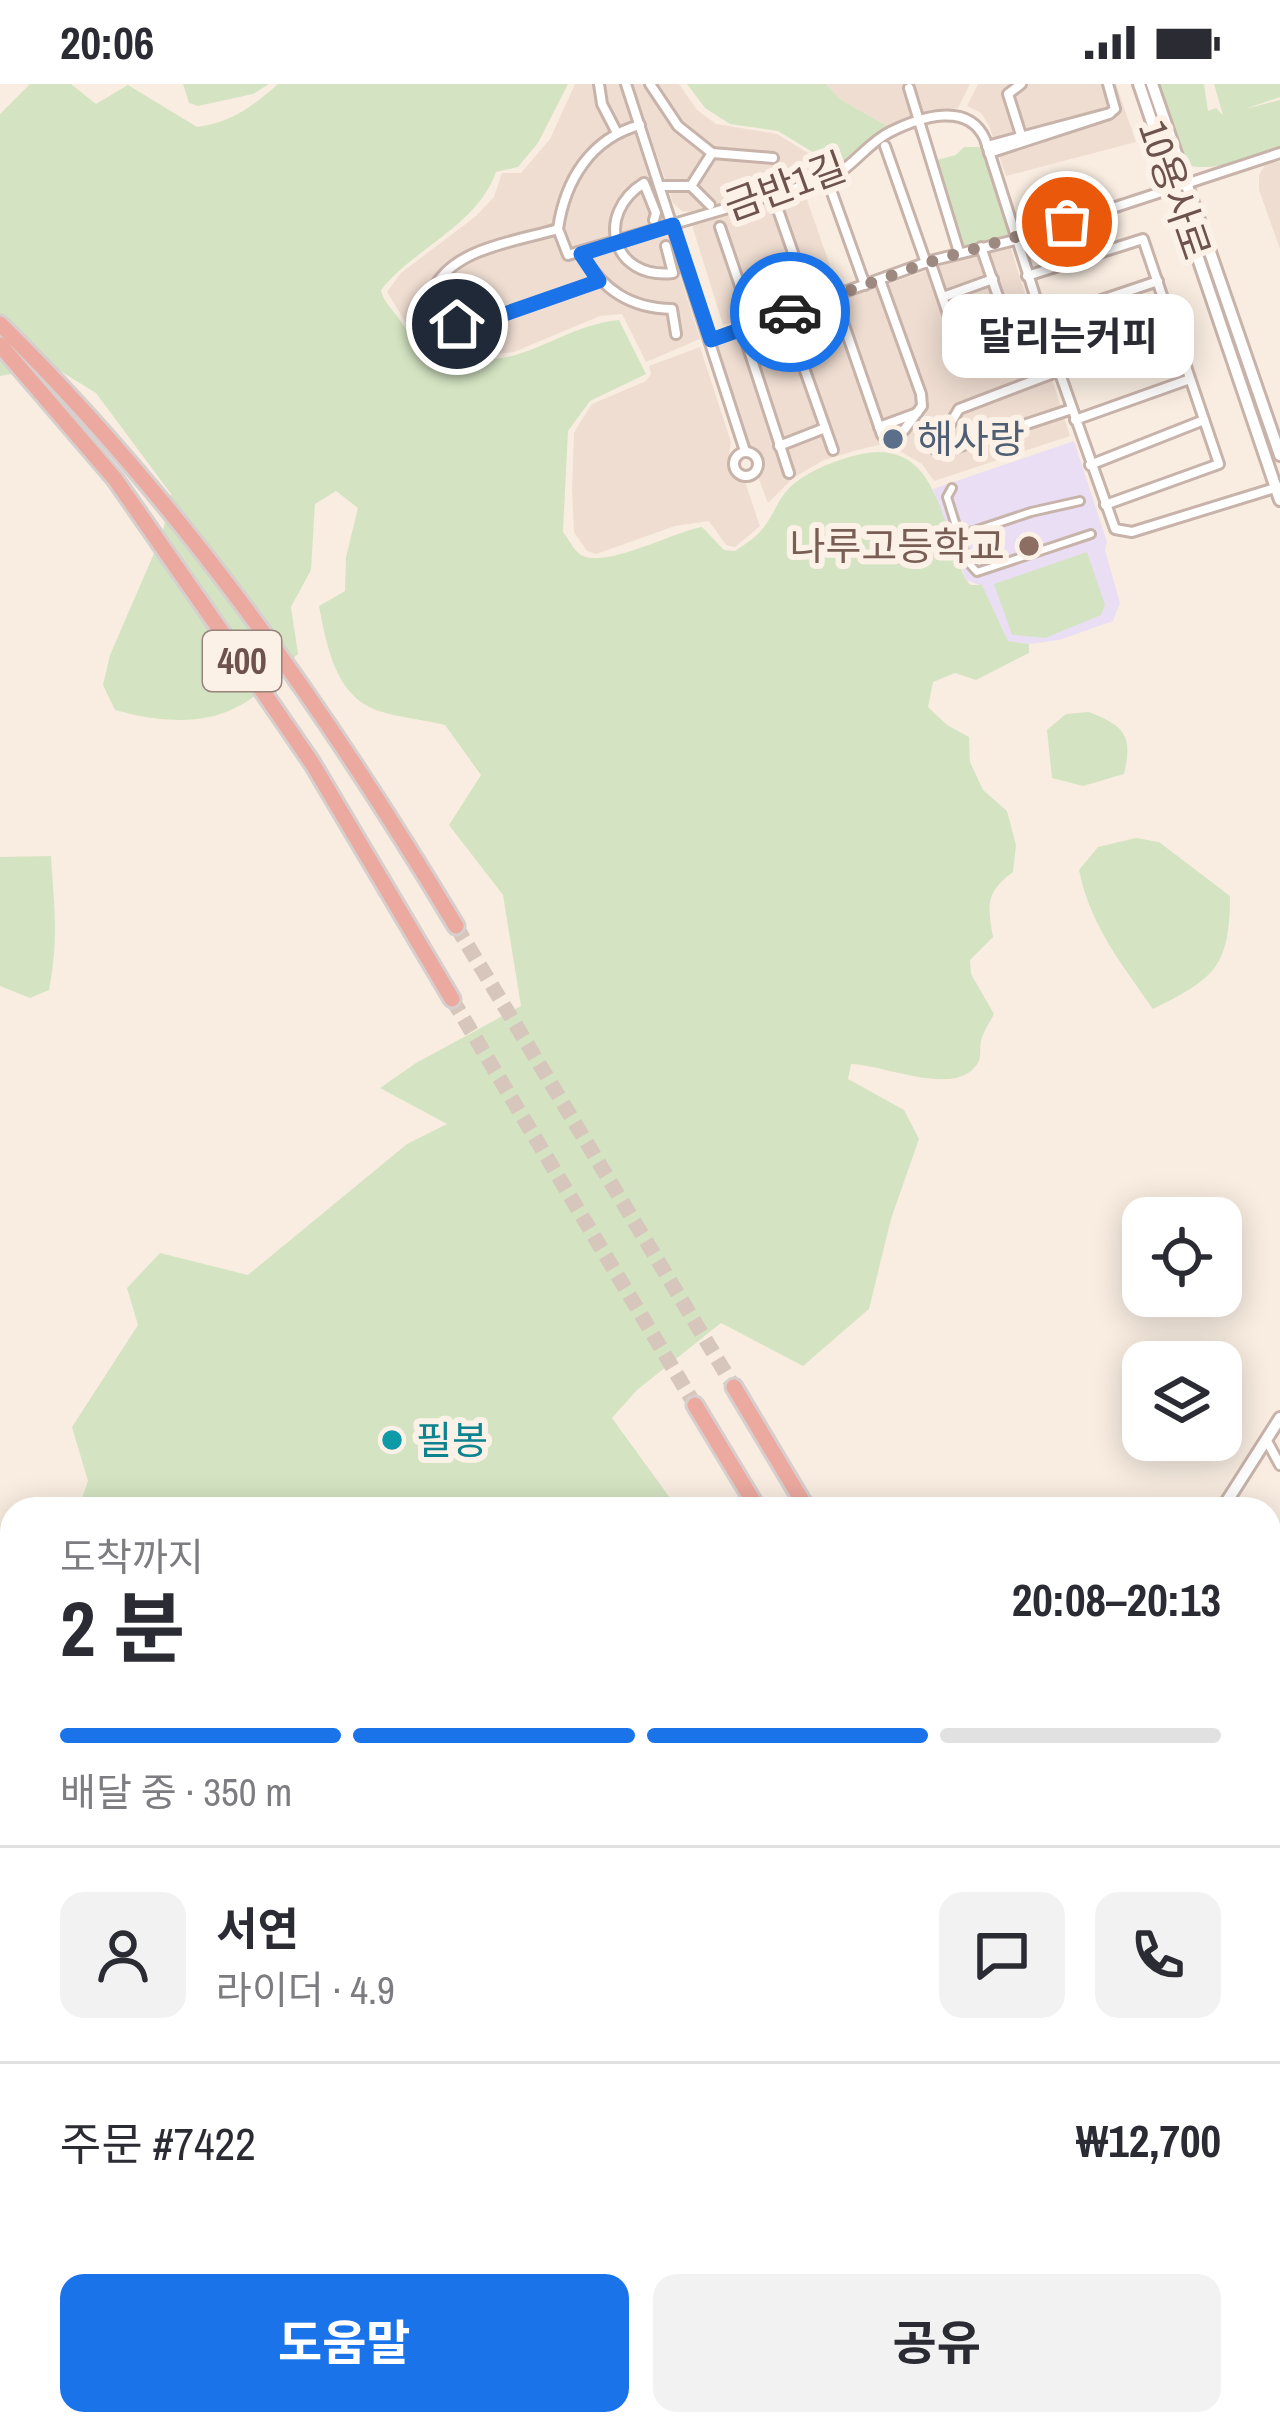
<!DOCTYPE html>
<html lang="ko">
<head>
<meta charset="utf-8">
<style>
	:root { --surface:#fff; --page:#f2f2f3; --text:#2b2b33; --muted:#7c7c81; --line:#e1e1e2; --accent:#1a73e8 }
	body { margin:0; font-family:"Archivo Narrow","Noto Sans KR",sans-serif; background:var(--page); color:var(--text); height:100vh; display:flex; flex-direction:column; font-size:45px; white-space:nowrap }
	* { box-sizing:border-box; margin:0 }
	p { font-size:39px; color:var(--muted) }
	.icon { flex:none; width:66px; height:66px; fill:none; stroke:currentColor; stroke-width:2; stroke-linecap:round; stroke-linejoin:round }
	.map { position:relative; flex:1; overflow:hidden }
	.drawer { position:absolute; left:0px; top:1413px; width:1281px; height:939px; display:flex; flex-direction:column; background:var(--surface); border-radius:36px 36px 0 0; box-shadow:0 6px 30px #0003 }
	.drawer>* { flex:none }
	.tools { position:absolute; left:1122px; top:1113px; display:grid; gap:24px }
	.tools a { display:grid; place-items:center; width:120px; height:120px; border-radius:24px; background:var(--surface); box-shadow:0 6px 30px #0003; font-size:60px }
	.pin { position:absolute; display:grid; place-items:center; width:102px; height:102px; color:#fff; margin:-51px; border:6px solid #fff; border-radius:50%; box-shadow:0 3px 12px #0007 }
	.courier { position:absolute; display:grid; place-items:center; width:120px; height:120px; margin:-60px; border:9px solid #1a73e8; border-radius:50%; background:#fff; color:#222; box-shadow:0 3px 15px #0007 }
	.bubble { position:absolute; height:84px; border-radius:24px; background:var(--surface); box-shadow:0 6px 30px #0003; font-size:39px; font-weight:700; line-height:84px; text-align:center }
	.head em { font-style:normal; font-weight:700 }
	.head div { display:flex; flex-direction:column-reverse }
	.head { display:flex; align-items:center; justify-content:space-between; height:204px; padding:0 60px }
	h1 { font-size:78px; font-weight:700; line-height:90px }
	.bar { display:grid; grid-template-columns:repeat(4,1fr); gap:18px 12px; align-content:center; height:144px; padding:0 60px }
	.bar i { height:15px; border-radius:9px; background:var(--line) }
	.bar .current { background:var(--accent) }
	.bar p { grid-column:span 4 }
	.line { display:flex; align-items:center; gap:30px; padding:0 60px; border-top:3px solid var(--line) }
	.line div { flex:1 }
	.round { display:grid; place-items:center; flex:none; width:126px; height:126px; border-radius:24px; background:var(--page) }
	.button { display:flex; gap:24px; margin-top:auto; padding:24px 60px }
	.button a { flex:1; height:138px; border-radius:24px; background:var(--accent); color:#fff; font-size:48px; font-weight:700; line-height:138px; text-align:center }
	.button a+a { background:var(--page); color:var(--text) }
	.status { display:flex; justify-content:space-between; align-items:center; height:84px; padding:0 60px; background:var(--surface); direction:ltr }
	.status svg { height:33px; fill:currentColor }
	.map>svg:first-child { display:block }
	.residential { fill:#efddd1 }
	.education { fill:#eadef5 }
	.green { fill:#d4e4c2 }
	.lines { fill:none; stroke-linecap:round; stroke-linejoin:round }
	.motorway-tunnel { stroke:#d6c6bc; stroke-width:15; stroke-dasharray:15 8; stroke-linecap:butt }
	.pedestrian-casing { stroke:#c8b3aa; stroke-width:12 }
	.minor-casing { stroke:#c8b3aa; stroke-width:14 }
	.tertiary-casing { stroke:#c8b3aa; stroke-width:16 }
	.motorway-casing { stroke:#d6cfcd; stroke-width:21 }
	.pedestrian { stroke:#fff; stroke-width:6 }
	.minor { stroke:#fff; stroke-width:8 }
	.tertiary { stroke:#fff; stroke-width:10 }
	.motorway { stroke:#eca99f; stroke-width:15 }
	.done { stroke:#9e8980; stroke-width:12; stroke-dasharray:0 21.6 }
	.route { stroke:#1a73e8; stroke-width:15 }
	.service-dot { fill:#5c6f8a; stroke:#fcf1e7; stroke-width:4.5 }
	.education-dot { fill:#8d6e63; stroke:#fcf1e7; stroke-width:4.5 }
	.culture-dot { fill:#0f9aa8; stroke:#fcf1e7; stroke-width:4.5 }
	.labels { text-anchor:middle; stroke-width:12; stroke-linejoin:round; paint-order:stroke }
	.shield { fill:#fcf1e7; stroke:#98827a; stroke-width:3 }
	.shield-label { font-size:36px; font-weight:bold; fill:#6d534b }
	.street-label { font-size:39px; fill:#6d534b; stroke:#fcf1e7 }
	.service-label { font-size:39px; fill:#4e5e75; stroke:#fcf1e7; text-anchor:start }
	.education-label { font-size:39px; fill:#785e54; stroke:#fcf1e7; text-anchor:end }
	.culture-label { font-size:39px; fill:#0d838f; stroke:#fcf1e7; text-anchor:start }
</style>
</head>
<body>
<div class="status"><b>20:06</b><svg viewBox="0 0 49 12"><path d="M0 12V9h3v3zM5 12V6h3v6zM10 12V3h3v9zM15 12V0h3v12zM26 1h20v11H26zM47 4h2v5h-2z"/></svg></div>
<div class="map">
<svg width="1280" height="2351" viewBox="0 0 1280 2351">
	<rect width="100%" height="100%" fill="#f9ede1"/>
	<g class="residential">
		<polygon points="575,0 619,0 700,255 646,278 622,230 600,232 514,268 480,272 427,258 410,245 387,208 401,189 476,132 494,113 502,89 521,89 550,55"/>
		<polygon points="633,0 679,0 697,26 716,40 777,50 821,77 825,90 693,128 682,127 673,119"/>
		<polygon points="826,0 970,0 958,24 914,30 887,42 840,15"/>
		<polygon points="978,0 1116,0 1136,58 1006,92 989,42 981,29 967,22"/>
		<polygon points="1280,77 1280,165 1259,106 1259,91 1265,81"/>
		<polygon points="804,107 837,202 723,241 692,141"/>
		<polygon points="1009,159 1070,352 934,397 922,380 895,364 883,360 861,365 824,376 793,394 768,419 758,393 764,386 762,373 760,367 750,362 715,258"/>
		<polygon points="700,263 731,358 728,378 735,394 745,398 760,442 735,463 726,461 709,437 675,442 596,470 587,467 574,448 572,405 574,349 581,337 592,320 646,297 651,290 649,282"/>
	</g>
	<polygon class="education" points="1074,357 1107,458 1105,466 1120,519 1113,537 1059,556 1029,560 1008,557 982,502 966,496 933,405"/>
	<g class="green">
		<path d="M30 0H71L96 20 128 1 197 43C232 38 252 23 278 0H568L538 59 518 83 496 88C477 142 415 163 381 206 384 220 394 226 401 238 412 256 426 264 446 270 521 292 553 243 619 236L646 290 590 317 568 347 563 448C568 454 574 467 581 471 606 485 672 448 702 443L724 466 735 467C745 460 757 453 764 443 776 427 779 411 796 398 813 385 837 376 857 371 939 350 941 444 966 496L971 501H982L1008 557 1029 560V569L976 596 955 589 933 598 928 623 947 641 969 653 970 678 983 706 1007 727 1016 761 1013 788C986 808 987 821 993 853L970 876 971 890 994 930C990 938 983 948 981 957 979 968 983 975 974 984 950 1011 884 981 851 980L848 995 904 1026 919 1055 891 1135 869 1225 803 1282 721 1239 637 1306 612 1334 678 1425H78L88 1397 72 1343 138 1241 127 1204 160 1169 248 1191 407 1060 447 1040 380 1004 416 979 521 922 503 811 449 741 481 691 445 641C422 635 390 633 369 623 333 604 326 557 319 522L345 507 346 473 358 424 336 407 315 420 311 486 291 523 298 570C280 586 261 611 239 622 201 643 155 637 115 626L103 601 110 571 162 451 171 410 96 309 52 282 0 292V30Z"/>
		<polygon points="183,0 269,0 253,10 198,22 189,19"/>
		<polygon points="687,0 826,0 840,15 887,42 853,73 829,88 824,75 778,47 730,40 705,24"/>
		<path d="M1157 0H1204L1208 27 1216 24 1223 31 1214 0H1280V13L1245 25 1280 16V67C1255 75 1211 88 1186 81Z"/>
		<polygon points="964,63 982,63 1009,151 963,164 933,77 956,71"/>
		<polygon points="1087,468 1105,521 1101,531 1045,554 1012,551 994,500"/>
		<path d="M1089 628C1125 642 1133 652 1124 690L1083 702 1052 694 1047 646 1066 630Z"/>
		<path d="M1136 754 1159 758 1230 812C1230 883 1214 895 1153 925 1121 879 1090 841 1079 786L1098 763Z"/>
		<path d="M51 772C54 821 59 857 49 906L30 914 0 902V773Z"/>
		<polygon points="0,1575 12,1579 12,1747 0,1732"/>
		<polygon points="12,1846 12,2302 0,2263 0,1848"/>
		<polygon points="21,2340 165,2340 168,2351 23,2351"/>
	</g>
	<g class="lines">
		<g class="motorway-tunnel">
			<polyline points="456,842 734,1303"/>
			<polyline points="452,915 695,1321"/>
		</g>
		<defs>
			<g id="pedestrian">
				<polyline points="952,404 947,413 967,477 977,488 1091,450"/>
				<polyline points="959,452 1031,428 1080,417"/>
			</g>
			<g id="minor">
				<polyline points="599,0 602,20 616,47"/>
				<polyline points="626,0 745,367"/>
				<polyline points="650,0 678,42 712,69 773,74"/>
				<polyline points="1108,0 1115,25 1110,29"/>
				<polyline points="909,4 959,168"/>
				<path d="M640 41C591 54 565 96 558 145L568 171 827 95C853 84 866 60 890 48 920 33 968 17 985 55L1059 287 1115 445 1132 448 1278 403"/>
				<polyline points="1021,51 1008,10 1021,0"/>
				<polyline points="885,62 926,179"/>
				<polyline points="987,62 1110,29"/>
				<polyline points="989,69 1109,30"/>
				<polyline points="660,102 691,102 710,121"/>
				<polyline points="691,102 712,69"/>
				<polyline points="831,106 865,201"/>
				<polyline points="777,123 811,220"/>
				<path d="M654 136 656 129 644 99C594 130 612 196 673 189L666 162"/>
				<polyline points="720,143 753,240"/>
				<path d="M558 145C515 158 448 164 431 211L434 221 457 240H476L599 197"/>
				<path d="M581 170C604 206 629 224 672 225L676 250"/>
				<polyline points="930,177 960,265 964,267 1011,250 981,163"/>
				<polyline points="1027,192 1143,155 1219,380 1105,421"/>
				<polyline points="880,196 921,310 922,322 904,346"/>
				<polyline points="834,212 882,351"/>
				<polyline points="943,213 993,195"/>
				<polyline points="785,230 833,366"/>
				<polyline points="1042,236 1158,197"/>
				<polyline points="742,245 789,389"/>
				<polyline points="711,256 930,177 1015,156 1280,69"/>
				<polyline points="1056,279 1171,241"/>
				<polyline points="1059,287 959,325 935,365 945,367 1072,325"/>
				<polyline points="1075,336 1190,295"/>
				<polyline points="879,343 917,329"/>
				<polyline points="779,362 825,344"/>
				<circle cx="746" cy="380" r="12"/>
				<polyline points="1090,381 1204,336"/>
				<polyline points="1267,1357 1280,1381"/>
				<polyline points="0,1471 12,1497"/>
				<polyline points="0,1546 12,1540"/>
				<polyline points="1269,1676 1280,1662"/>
				<polyline points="1269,1994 1280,2006"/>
			</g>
			<g id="tertiary">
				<polyline points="1139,0 1280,416"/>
				<polyline points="1152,0 1280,371"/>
				<polyline points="1222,1425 1280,1334"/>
				<polyline points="949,2351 957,2340"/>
			</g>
			<g id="motorway">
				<path d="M0 240C181 418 326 626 456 842"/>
				<polyline points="0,261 115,395 255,596 312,679 452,915"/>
				<polyline points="734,1303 807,1425"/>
				<polyline points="695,1321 758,1425"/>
				<polyline points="1269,2044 1280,2056"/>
				<polyline points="1269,2076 1280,2087"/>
			</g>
		</defs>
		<use href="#pedestrian" class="pedestrian-casing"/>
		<use href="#minor" class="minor-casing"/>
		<use href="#tertiary" class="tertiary-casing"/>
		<use href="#motorway" class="motorway-casing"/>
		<use href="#pedestrian" class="pedestrian"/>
		<use href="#minor" class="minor"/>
		<use href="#tertiary" class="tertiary"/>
		<use href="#motorway" class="motorway"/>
	</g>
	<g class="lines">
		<polyline class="done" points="790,228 926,179 1067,138"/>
		<polyline class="route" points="457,240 476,240 599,197 581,170 673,141 711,256 790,228"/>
	</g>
	<circle class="service-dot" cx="893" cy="355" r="12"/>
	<circle class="education-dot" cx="1029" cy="462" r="12"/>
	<circle class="culture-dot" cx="392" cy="1356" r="12"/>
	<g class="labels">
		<rect class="shield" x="203" y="547" width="78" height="60" rx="9"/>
		<g class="shield-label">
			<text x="242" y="590">400</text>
		</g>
		<g class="street-label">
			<text transform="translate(785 102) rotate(-20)" y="14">금반1길</text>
			<text transform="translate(1175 106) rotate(71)" y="14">10용사로</text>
		</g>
		<g class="service-label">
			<text x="917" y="369">해사랑</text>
		</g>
		<g class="education-label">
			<text x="1005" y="476">나루고등학교</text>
		</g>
		<g class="culture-label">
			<text x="416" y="1370">필봉</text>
		</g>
	</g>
</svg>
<div class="tools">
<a><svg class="icon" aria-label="locate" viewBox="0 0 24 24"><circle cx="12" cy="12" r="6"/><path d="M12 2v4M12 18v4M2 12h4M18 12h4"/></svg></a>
<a><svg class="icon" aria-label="layers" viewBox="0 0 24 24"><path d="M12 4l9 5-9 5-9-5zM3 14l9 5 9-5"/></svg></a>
</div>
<div class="pin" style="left:1067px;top:138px;background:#ea580c"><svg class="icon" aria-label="bag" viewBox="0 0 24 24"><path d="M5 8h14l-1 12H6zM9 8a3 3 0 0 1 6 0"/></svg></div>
<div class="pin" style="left:457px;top:240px;background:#1f2937"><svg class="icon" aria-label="home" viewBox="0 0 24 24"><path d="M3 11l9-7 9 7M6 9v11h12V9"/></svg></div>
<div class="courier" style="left:790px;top:228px"><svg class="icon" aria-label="car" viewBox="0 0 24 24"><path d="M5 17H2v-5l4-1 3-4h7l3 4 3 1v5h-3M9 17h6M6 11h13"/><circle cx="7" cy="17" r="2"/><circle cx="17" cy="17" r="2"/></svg></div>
<div class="bubble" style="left:942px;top:210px;width:252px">달리는커피</div>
<section class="drawer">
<div class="head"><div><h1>2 분</h1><p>도착까지</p></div><em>20:08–20:13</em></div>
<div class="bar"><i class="current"></i><i class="current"></i><i class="current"></i><i></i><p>배달 중 · 350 m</p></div>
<div class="line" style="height:216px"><a class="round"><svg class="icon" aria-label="person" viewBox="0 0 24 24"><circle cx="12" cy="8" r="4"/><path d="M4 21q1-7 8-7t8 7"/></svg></a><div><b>서연</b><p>라이더 · 4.9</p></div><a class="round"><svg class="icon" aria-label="chat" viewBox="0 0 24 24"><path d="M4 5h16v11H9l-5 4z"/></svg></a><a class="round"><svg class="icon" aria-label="phone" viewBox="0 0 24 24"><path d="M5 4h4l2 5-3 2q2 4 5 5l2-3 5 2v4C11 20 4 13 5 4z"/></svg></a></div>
<div class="line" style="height:156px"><div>주문 #7422</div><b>₩12,700</b></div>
<div class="button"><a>도움말</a><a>공유</a></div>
</section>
</div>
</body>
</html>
